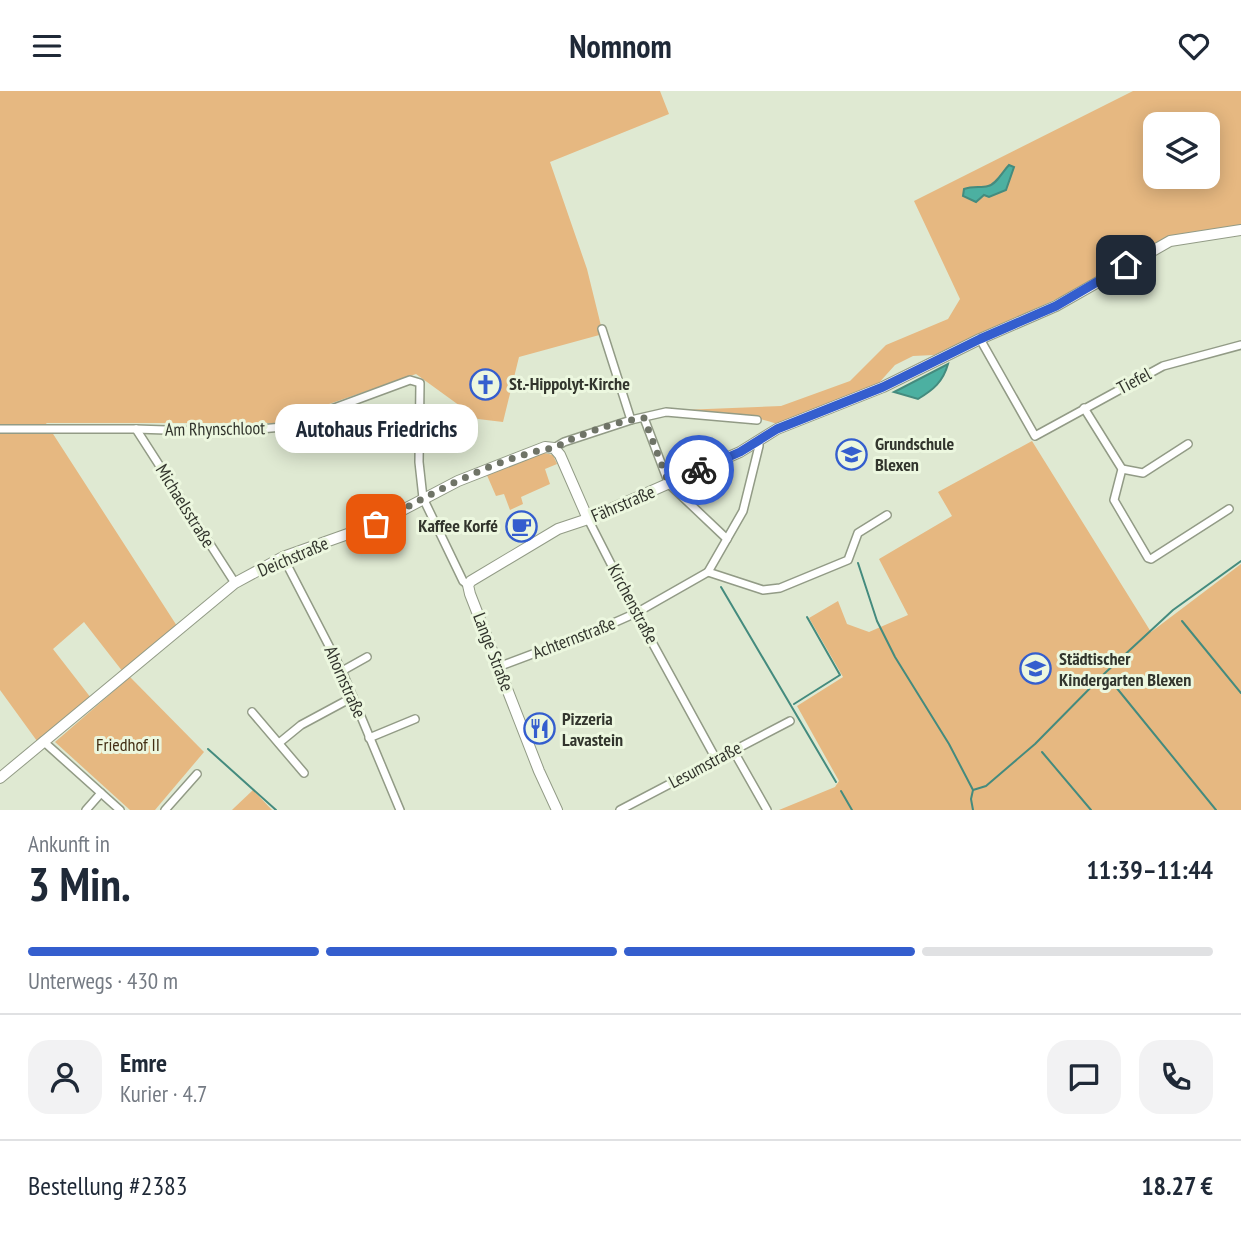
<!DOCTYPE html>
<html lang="de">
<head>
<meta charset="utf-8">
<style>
	:root { --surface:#fff; --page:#f2f2f3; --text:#1f2937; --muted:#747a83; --line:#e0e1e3; --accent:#345ece }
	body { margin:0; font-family:"PT Sans Narrow",sans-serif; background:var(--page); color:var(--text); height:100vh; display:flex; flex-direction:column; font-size:26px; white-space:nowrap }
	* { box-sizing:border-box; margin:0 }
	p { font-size:23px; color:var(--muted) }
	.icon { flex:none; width:38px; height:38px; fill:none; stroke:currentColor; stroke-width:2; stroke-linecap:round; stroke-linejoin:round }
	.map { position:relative; height:719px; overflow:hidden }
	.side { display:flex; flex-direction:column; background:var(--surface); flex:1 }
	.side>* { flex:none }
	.tools { position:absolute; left:1143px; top:21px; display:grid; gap:14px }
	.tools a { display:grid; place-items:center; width:77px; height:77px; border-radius:14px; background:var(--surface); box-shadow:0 4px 18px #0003; font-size:35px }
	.pin { position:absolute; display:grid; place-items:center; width:60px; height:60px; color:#fff; margin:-30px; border-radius:14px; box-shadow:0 4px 10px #0006 }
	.courier { position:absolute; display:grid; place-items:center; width:70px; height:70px; margin:-35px; border:5px solid #345ece; border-radius:50%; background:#fff; color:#222; box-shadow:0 2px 9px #0007 }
	.bubble { position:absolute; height:49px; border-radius:21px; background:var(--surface); box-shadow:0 4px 18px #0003; font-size:23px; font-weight:700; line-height:49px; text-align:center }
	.summary em { font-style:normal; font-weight:700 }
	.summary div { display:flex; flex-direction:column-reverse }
	.summary { display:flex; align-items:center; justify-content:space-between; height:119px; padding:0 28px }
	h1 { font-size:46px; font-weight:700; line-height:52px }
	.bar { display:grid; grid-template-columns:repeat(4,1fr); gap:10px 7px; align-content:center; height:84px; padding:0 28px }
	.bar i { height:9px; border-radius:5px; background:var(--line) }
	.bar .current { background:var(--accent) }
	.bar p { grid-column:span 4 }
	.line { display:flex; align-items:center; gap:18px; padding:0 28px; border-top:2px solid var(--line) }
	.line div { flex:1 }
	.round { display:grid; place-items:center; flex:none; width:74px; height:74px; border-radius:21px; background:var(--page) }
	header { display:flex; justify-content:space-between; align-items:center; height:91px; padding:0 28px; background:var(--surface); font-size:32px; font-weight:700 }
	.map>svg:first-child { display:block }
	.green { fill:#e6b881; fill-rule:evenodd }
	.water { fill:#4cb0a1; stroke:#448b7e; stroke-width:2 }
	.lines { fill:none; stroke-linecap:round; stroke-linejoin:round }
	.stream { stroke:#448b7e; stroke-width:2 }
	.street-casing { stroke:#929b86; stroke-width:10 }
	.secondary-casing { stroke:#929b86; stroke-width:12 }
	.street { stroke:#fff; stroke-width:7 }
	.secondary { stroke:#fff; stroke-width:10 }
	.done { stroke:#6f7467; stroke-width:7; stroke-dasharray:0 12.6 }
	.route { stroke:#345ece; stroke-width:9 }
	.labels { text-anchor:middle; stroke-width:6; stroke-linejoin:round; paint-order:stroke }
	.street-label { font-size:18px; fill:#32352d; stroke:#ecf7df }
	.poi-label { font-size:18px; font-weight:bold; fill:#32352d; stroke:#ecf7df; text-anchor:start }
	.park-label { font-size:18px; fill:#432f14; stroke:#ecf7df }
</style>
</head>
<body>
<header><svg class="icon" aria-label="menu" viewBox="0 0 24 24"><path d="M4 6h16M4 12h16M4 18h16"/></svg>Nomnom<svg class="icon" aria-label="heart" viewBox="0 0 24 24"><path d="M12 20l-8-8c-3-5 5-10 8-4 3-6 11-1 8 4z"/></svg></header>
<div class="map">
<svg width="1241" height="719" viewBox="0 0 1241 719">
	<rect width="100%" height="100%" fill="#dfe9d2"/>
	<g class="green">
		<polygon points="0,0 660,0 669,23 550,71 587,178 603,243 519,266 503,331 478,328 416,283 274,332 46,332 177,535 123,581 84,531 53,558 91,607 37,650 0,599"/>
		<path d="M1133 0H1241V134L1191 142 1161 151 1074 200 934 264 913 265 895 274 877 294 777 333C746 322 715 321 682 319L781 315 850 290 886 254 948 228 960 208 914 110ZM1155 33H1208V86H1155Z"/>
		<polygon points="1032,350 1151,541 1241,473 1241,719 779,719 835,696 839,690 797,615 843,586 809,527 838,510 847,533 869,541 908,524 879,468 952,425 938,401"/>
		<polygon points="544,362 553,364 557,373 545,378 550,393 521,406 523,413 510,419 504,403 496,405 486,382"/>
		<polygon points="130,586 204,661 155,719 130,719 55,651"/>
		<polygon points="253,699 272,719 232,719 234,717"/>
	</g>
	<g class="water">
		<path d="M1009 74 1014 76 1006 99 989 106 984 104 976 111 963 105 964 98C973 95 981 97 988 95 996 94 1003 80 1009 74Z"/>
		<path d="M948 273C943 291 933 299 918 308L894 301Z"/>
	</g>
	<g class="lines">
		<g class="stream">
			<polyline points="858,472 877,530 895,566 949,653 973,699 971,708 973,719"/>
			<polyline points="721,496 836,691"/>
			<polyline points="1182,530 1241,602"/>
			<polyline points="1111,590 1216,719"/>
			<polyline points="794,613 840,584 807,526"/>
			<polyline points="208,658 276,719"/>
			<polyline points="1042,661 1091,719"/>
			<polyline points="973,699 986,695 1035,653 1105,582 1173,519 1241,470"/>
			<polyline points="841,700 852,719"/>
		</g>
		<defs>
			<g id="street">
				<polyline points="602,238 631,329"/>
				<polyline points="980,248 1035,345 1163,275 1241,254"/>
				<polyline points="1084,317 1122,378 1114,409 1148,467 1151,468 1229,418"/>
				<polyline points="644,327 669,393 727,448"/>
				<polyline points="0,338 136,338 225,341 283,336 410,289 420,292 419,371 423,407 463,490 468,494"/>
				<polyline points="136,338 235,492"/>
				<polyline points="554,357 564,351 631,329 666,321 757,329"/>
				<polyline points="1122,378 1143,382 1188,353"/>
				<polyline points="588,428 636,522 716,668"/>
				<polyline points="283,466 342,580 400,719"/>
				<polyline points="708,481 763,499 780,497 848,469 858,442 887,424"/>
				<polyline points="498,576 602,537 636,522 708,481 743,420 759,355 759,350"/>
				<polyline points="342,580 367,566"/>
				<polyline points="252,621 304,682"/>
				<polyline points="369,647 415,628"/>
				<polyline points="43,650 120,719"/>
				<polyline points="279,652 301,634 353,606"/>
				<polyline points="733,659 767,719"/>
				<polyline points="86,719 101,702"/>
				<polyline points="165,719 197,683"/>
				<polyline points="620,719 790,630"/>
			</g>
			<g id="secondary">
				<polyline points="0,687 235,492 283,466 376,433 458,390 545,356 554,357 560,364 588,428"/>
				<polyline points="557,719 539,680 470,503 468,494 471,490 558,438 588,428 740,361 777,338 883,296 980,248 1056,215 1170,150 1241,139"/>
			</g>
		</defs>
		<use href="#street" class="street-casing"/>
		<use href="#secondary" class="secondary-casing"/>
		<use href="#street" class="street"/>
		<use href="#secondary" class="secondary"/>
	</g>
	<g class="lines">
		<path class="done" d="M376 433C427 405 496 366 553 357 557 357 562 352 567 350 591 340 618 330 644 327L669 393 699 379"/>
		<polyline class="route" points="699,379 740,361 777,338 883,296 980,248 1056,215 1126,174"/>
	</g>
	<defs>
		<symbol id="church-ring" viewBox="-11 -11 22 22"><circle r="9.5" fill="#ecf7df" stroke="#345ece" stroke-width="1.5"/><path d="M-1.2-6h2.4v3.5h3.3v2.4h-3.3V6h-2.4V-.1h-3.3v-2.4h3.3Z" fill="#345ece"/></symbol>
		<symbol id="school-ring" viewBox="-11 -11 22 22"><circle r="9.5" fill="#ecf7df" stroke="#345ece" stroke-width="1.5"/><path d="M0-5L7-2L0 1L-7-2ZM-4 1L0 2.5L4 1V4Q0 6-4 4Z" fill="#345ece"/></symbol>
		<symbol id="cafe-ring" viewBox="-11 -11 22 22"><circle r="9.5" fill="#ecf7df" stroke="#345ece" stroke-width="1.5"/><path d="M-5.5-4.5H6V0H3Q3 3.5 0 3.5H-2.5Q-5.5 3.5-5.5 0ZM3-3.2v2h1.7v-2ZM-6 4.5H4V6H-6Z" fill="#345ece"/></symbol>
		<symbol id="restaurant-ring" viewBox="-11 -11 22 22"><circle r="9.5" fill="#ecf7df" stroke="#345ece" stroke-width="1.5"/><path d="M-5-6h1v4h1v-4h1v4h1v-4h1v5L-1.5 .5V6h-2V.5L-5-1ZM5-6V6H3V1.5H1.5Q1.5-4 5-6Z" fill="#345ece"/></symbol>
	</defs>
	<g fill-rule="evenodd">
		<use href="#church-ring" x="468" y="276" width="35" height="35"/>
		<use href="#school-ring" x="834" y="346" width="35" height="35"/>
		<use href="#cafe-ring" x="504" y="418" width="35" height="35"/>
		<use href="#school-ring" x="1018" y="560" width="35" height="35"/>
		<use href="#restaurant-ring" x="522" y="620" width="35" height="35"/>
	</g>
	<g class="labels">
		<g class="street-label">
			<text transform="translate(1134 290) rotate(-28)" y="6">Tiefel</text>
			<text transform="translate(215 338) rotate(-1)" y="6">Am Rhynschloot</text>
			<text transform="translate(623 413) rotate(-23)" y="6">Fährstraße</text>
			<text transform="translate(185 415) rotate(58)" y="6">Michaelsstraße</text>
			<text transform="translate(293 466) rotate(-23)" y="6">Deichstraße</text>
			<text transform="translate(633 513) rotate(62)" y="6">Kirchenstraße</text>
			<text transform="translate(574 547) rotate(-21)" y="6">Achternstraße</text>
			<text transform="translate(493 561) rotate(69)" y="6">Lange Straße</text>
			<text transform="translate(345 591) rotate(66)" y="6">Ahornstraße</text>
			<text transform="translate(705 674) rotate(-28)" y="6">Lesumstraße</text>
		</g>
		<g class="poi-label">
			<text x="509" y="299">St.-Hippolyt-Kirche</text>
			<text x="875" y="359">Grundschule<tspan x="875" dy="21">Blexen</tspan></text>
			<text x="498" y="441" text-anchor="end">Kaffee Korfé</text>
			<text x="1059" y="574">Städtischer<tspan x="1059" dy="21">Kindergarten Blexen</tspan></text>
			<text x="562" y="634">Pizzeria<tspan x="562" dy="21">Lavastein</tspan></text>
		</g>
		<g class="park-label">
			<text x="128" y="660">Friedhof II</text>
		</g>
	</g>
</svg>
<div class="tools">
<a><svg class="icon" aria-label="layers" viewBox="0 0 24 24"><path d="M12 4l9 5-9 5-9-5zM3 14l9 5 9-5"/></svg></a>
</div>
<div class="pin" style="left:376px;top:433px;background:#ea580c"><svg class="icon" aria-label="bag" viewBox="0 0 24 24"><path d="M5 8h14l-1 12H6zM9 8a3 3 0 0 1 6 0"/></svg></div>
<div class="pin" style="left:1126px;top:174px;background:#1f2937"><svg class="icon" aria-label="home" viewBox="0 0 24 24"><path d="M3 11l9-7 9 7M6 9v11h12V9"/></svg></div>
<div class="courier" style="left:699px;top:379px"><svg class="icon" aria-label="bike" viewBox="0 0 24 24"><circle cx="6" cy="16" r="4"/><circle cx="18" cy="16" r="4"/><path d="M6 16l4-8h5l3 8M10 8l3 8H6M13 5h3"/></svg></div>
<div class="bubble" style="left:275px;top:313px;width:203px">Autohaus Friedrichs</div>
</div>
<section class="side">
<div class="summary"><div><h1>3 Min.</h1><p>Ankunft in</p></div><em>11:39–11:44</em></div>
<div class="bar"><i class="current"></i><i class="current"></i><i class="current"></i><i></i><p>Unterwegs · 430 m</p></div>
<div class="line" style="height:126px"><a class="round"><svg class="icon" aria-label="person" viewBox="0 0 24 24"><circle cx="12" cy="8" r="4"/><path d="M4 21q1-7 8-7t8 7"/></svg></a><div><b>Emre</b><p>Kurier · 4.7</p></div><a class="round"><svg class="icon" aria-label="chat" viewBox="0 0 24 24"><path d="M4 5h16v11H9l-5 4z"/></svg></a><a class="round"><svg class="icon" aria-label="phone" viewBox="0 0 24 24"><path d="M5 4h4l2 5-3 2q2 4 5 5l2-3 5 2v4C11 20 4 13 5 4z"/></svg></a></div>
<div class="line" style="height:91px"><div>Bestellung #2383</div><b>18.27 €</b></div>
</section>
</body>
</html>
